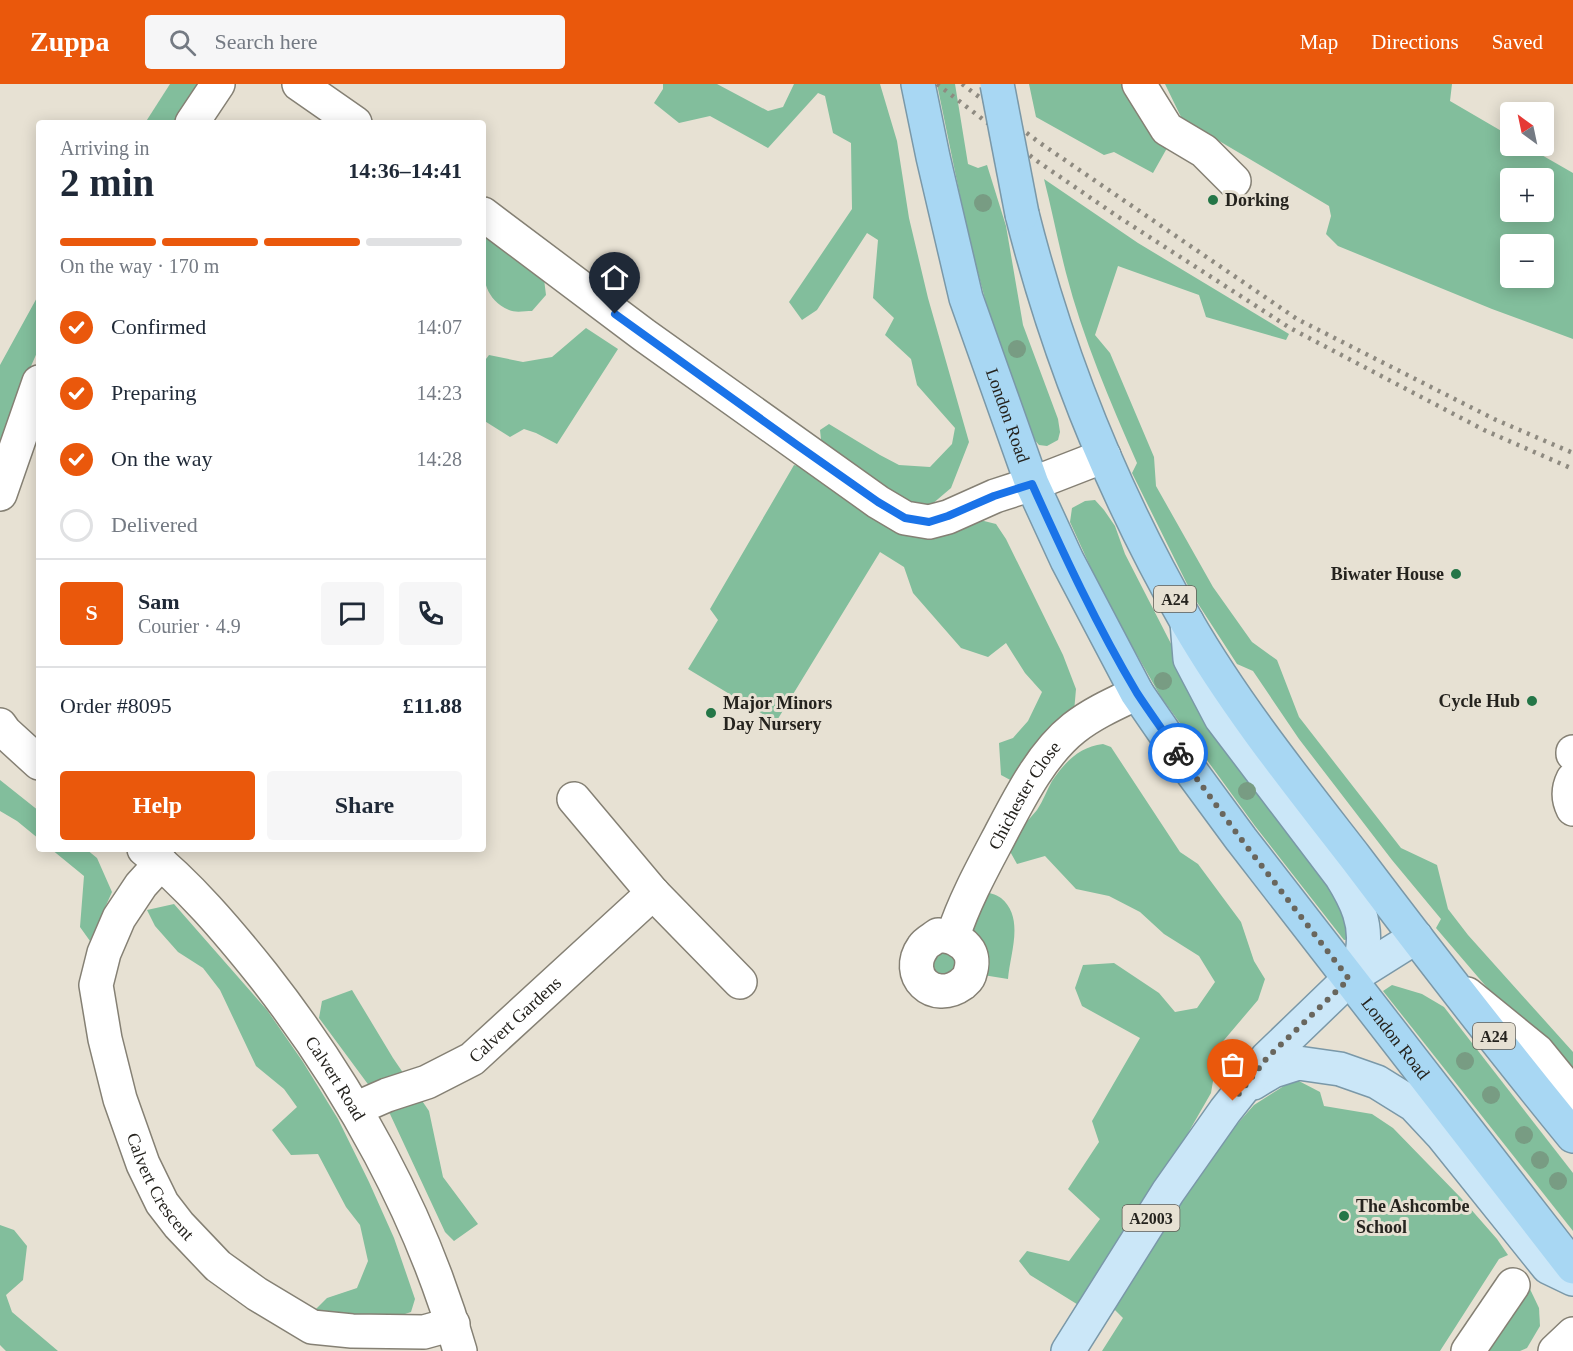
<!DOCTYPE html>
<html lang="en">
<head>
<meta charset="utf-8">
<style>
	:root { --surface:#fff; --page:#f6f6f7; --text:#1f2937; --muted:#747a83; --line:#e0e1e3; --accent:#ea580c }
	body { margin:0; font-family:Georgia,serif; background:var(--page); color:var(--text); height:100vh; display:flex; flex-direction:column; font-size:22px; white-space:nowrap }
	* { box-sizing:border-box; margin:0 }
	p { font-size:20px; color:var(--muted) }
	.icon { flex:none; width:33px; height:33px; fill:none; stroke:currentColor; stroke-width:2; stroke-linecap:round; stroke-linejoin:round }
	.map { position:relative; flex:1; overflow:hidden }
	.sheet { position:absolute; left:36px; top:36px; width:450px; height:732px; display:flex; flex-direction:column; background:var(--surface); border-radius:6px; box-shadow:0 3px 15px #0003 }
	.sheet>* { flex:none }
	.needle { width:39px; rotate:327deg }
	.controls { position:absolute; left:1500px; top:18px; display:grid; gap:12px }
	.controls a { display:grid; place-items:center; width:54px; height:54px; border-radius:6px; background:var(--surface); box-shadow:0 3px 15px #0003; font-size:30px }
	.pin { position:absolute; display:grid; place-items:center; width:51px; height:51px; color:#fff; margin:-62px -26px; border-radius:50% 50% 50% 0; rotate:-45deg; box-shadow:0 0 6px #0007 }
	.pin .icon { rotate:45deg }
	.courier { position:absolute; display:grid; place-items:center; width:60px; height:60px; margin:-30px; border:4px solid #1a73e8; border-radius:50%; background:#fff; color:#222; box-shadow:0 2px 8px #0007 }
	.head em { font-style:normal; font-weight:700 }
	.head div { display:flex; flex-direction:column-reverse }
	.head { display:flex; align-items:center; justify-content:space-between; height:102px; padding:0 24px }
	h1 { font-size:39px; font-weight:700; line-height:45px }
	.bar { display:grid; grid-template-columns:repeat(4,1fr); gap:9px 6px; align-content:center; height:72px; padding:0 24px }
	.bar i { height:8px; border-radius:4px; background:var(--line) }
	.bar .current { background:var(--accent) }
	.bar p { grid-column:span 4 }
	.line { display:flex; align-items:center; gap:15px; padding:0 24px; border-top:2px solid var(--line) }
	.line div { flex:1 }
	.round { display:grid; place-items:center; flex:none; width:63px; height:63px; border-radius:6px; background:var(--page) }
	ol { padding:0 24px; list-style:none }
	li { display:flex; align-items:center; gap:18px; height:66px }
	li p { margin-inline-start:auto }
	li .icon { padding:6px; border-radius:50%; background:var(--accent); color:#fff; stroke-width:4 }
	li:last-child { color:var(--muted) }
	li i { width:33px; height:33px; border:3px solid var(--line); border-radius:50% }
	.button { display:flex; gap:12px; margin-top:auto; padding:12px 24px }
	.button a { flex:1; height:69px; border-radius:6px; background:var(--accent); color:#fff; font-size:24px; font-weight:700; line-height:69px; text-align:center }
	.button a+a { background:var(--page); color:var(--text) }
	header { display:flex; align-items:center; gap:36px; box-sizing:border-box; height:84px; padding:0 30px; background:var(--accent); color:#fff }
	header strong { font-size:28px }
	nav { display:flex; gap:33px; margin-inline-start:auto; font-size:21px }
	.search { width:420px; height:54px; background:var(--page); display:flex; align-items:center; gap:15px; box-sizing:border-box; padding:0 21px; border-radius:6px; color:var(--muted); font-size:22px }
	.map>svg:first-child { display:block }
	.green { fill:#82be9c; fill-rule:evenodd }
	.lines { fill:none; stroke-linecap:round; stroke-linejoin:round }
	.minor-casing { stroke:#858074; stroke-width:36 }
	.major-casing { stroke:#7a98a8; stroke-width:36 }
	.highway-casing { stroke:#7a98a8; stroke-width:36 }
	.minor { stroke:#fff; stroke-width:33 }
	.major { stroke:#cbe7f8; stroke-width:33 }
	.highway { stroke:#a8d7f3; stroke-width:33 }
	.rail { stroke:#8e8a80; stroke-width:4.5; stroke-dasharray:3 6; stroke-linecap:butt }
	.highway-bridge-casing { stroke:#7a98a8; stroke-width:36; stroke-linecap:butt }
	.highway-bridge { stroke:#a8d7f3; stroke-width:33 }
	.tree { fill:#789c83 }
	.done { stroke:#69665d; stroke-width:6; stroke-dasharray:0 10.8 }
	.route { stroke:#1a73e8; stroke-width:8 }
	.poi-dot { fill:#247647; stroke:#e7e1d3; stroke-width:2 }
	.labels { text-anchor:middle; stroke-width:6; stroke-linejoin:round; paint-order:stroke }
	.shield { fill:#e7e1d3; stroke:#5f5c54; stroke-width:1.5 }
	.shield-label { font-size:16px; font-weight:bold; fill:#25231e }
	.poi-label { font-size:18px; font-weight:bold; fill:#25231e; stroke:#e7e1d3; text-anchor:start }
	.street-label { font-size:18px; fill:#25231e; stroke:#e7e1d3 }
</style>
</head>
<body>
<header>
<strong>Zuppa</strong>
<div class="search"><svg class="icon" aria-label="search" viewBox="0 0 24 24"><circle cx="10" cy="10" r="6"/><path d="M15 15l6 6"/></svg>Search here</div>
<nav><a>Map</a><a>Directions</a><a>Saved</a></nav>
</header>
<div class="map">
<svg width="1573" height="1267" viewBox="0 0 1573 1267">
	<rect width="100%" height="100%" fill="#e7e1d3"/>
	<g class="green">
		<polygon points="170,0 202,0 176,39 145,39"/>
		<polygon points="663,0 717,0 768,27 783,23 794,0 880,0 897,57 909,134 928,214 969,358 951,404 931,421 898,420 822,365 820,346 829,340 880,371 899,381 930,383 952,360 955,344 917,301 911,275 885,251 894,234 873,214 878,156 867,149 817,226 802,236 789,218 852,125 851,59 833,49 825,12 818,9 768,64 710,32 679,39 654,19 663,5"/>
		<polygon points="937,0 955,0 968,80 978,84 987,81 1006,142 1023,241 1058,335 1060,348 1058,356 1047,362 1039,361 1033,354 990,234 968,151"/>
		<polygon points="1029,0 1128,0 1171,57 1153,89 1114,68 1104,71 1036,33"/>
		<path d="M1165 0H1452L1450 17 1510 52V62H1526L1573 89V255L1492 225 1338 162 1326 150 1331 132 1329 122 1182 35ZM1510 94H1544V128H1510ZM1510 160H1544V194H1510Z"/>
		<path d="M1044 95 1138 159 1289 250 1286 256 1206 233 1199 211 1118 182 1095 251 1110 269 1154 373 1156 402 1213 503 1252 558 1277 576 1299 633 1401 764 1437 781 1448 825 1468 851 1573 968V1004L1436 844 1441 835 1392 776 1299 655 1253 587 1237 580 1193 512 1132 389 1137 379C1110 317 1083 255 1066 189 1058 158 1052 126 1044 95Z"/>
		<path d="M483 148 544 195 546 211 532 227C525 227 515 229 509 226 477 212 483 178 483 148Z"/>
		<polygon points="39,210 39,264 24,298 0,366 0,281"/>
		<polygon points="586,244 618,265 557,360 536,349 524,345 510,353 483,336 483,279 489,271 523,278 552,273"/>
		<polygon points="794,381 811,385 888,441 906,452 932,450 980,436 996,440 1006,455 1063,571 1076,605 1074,628 1014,698 1001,691 999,659 1013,654 1028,637 1042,608 1025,589 1006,559 988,573 961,564 913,509 904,483 880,468 776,638 688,585 718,536 710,525"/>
		<polygon points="1095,416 1104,426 1115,442 1125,470 1206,628 1332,793 1352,855 1344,856 1255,742 1161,613 1105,515 1070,438 1072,424 1085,417"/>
		<path d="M1103 660 1111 663 1180 768 1198 780 1241 838 1254 877 1265 895 1258 916 1219 962 1211 1009 1145 1124 1080 1222 1030 1191 1019 1177 1027 1167 1069 1177 1100 1135 1068 1105 1099 1058 1092 1037 1140 954 1082 922 1075 904 1083 881 1114 879 1159 909 1175 928 1197 924 1215 898 1199 872 1164 850 1140 828 1109 812 1076 805 1045 772 1017 780 1007 762C1016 749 1027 738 1037 726 1043 717 1047 706 1052 697 1066 677 1079 663 1103 660Z"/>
		<polygon points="0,696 39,727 39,755 17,737 0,727"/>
		<polygon points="51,765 86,765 97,774 112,808 90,857 80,843 84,792"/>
		<path d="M983 807C988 809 996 810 1001 814 1025 834 1010 869 1008 895L983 891 966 827Z"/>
		<polygon points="174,820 267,926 303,978 338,1035 369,1098 394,1154 415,1215 411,1228 390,1235 311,1230 327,1214 357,1204 368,1177 360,1141 346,1123 318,1070 291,1071 272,1046 297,1023 284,1005 256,982 220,906 203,884 178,868 155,842 147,826"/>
		<polygon points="940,861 958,869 956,893 931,896 925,872"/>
		<polygon points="1392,901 1422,910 1444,923 1573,1089 1573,1147 1383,907"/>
		<polygon points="352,906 393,974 429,1027 443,1093 478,1140 454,1157 445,1148 390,1030 319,934 322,917"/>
		<polygon points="1295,995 1320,1008 1324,1022 1372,1030 1393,1044 1461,1114 1497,1155 1508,1171 1499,1175 1440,1267 1102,1267 1123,1234 1112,1223 1209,1072 1254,1021"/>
		<polygon points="0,1141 14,1146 27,1162 23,1196 6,1211 12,1228 58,1267 6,1267 0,1261"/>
		<polygon points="1529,1203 1539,1224 1540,1242 1527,1264 1520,1267 1489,1267"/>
	</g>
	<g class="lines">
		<defs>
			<g id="minor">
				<polyline points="299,0 355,39"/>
				<polyline points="1139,0 1167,45 1204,67 1234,97"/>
				<polyline points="192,39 218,0"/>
				<polyline points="483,130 644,251 878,418 905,434 929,438 948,433 995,412 1032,400 1104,372"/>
				<polyline points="0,410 39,298"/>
				<polyline points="0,641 5,648 39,679"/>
				<polyline points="1573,668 1573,670"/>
				<path d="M1573 695C1568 705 1568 715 1573 725"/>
				<polyline points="574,715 653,809 740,898"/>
				<path id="s1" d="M144 765C189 801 227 846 263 891 350 1002 422 1131 460 1267"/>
				<path id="s2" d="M161 779 141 801 119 834 104 869 96 901 105 955 120 1015 143 1080 162 1119 179 1141 218 1182 257 1210 312 1243 352 1247 424 1248 453 1240"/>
				<path d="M938 851C950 852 961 855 969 867 973 874 972 883 970 889 969 895 966 896 962 900 933 921 903 891 923 863 926 858 933 855 938 851Z"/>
				<path id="s3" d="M953 852C964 818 982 785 999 753 1018 717 1041 670 1074 644 1093 629 1116 619 1137 609"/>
				<polyline points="1467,910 1537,967 1573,1011"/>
				<path id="s4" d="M355 1025 387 1011 427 998 472 975 653 809"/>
				<polyline points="1468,1267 1513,1201"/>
				<polyline points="1555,1267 1573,1250"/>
			</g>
			<g id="major">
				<path d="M1187 538 1190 575 1221 634 1341 792C1356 816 1368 840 1362 869 1360 877 1353 887 1349 895"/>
				<polyline points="1253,999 1273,987 1298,979 1340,985 1377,998 1414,1021 1442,1051 1548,1183 1573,1195"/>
				<polyline points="1068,1267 1168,1108 1225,1027 1267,974 1349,895 1416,853"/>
			</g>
			<g id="highway">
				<path id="s5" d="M918 0 933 73 966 214 1032 400 1067 476 1137 609 1188 683 1241 755 1573 1183"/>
				<path d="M1022 130C1058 273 1114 411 1187 538 1235 621 1296 697 1355 773 1426 867 1498 960 1573 1052"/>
			</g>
		</defs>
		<use href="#minor" class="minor-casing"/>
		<use href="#major" class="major-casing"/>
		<use href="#highway" class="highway-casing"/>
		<use href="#minor" class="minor"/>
		<use href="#major" class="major"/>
		<use href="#highway" class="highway"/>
		<g class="rail">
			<polyline points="937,0 1037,77 1117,132 1290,244 1484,346 1573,385"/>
			<polyline points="962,0 1040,59 1297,235 1494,335 1573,369"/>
		</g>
		<defs>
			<polyline id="highway-bridge" points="997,0 1022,130"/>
		</defs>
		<use href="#highway-bridge" class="highway-bridge-casing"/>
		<use href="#highway-bridge" class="highway-bridge"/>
	</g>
	<g class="tree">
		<circle cx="983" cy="119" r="9"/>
		<circle cx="1017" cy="265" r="9"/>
		<circle cx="1163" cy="597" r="9"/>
		<circle cx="1247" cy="707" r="9"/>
		<circle cx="1465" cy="977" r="9"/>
		<circle cx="1491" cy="1011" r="9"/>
		<circle cx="1524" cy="1051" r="9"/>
		<circle cx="1540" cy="1076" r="9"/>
		<circle cx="1558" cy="1097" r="9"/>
	</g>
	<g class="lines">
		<polyline class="done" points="1178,669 1241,755 1349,895 1267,974 1233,1017"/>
		<path class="route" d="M615 230 797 361 878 418 905 434 929 438 948 432 994 412 1032 400C1064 471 1097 542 1137 609 1150 629 1165 649 1178 669"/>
	</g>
	<g class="poi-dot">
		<circle cx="1213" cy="116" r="6"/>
		<circle cx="1456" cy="490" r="6"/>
		<circle cx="1532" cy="617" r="6"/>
		<circle cx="711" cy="629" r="6"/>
		<circle cx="1344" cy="1132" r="6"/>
	</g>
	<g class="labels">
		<g class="shield">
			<rect x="1154" y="502" width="42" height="26" rx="4.5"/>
			<rect x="1473" y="939" width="42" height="26" rx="4.5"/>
			<rect x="1122.5" y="1121" width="57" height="26" rx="4.5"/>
		</g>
		<g class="shield-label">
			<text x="1175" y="521">A24</text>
			<text x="1494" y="958">A24</text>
			<text x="1151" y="1140">A2003</text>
		</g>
		<g class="poi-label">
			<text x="1225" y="122">Dorking</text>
			<text x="1444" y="496" text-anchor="end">Biwater House</text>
			<text x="1520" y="623" text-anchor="end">Cycle Hub</text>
			<text x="723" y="625">Major Minors<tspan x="723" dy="21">Day Nursery</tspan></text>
			<text x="1356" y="1128">The Ashcombe<tspan x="1356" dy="21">School</tspan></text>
		</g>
		<g class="street-label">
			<text dy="6" stroke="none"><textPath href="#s5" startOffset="344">London Road</textPath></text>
			<text dy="6" stroke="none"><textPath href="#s3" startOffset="158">Chichester Close</textPath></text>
			<text dy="6" stroke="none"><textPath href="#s4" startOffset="186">Calvert Gardens</textPath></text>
			<text dy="6" stroke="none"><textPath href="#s5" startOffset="1082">London Road</textPath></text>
			<text dy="6" stroke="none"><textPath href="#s1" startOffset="300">Calvert Road</textPath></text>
			<text dy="6" stroke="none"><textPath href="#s2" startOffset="354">Calvert Crescent</textPath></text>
		</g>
	</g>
</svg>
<div class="controls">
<a><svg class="needle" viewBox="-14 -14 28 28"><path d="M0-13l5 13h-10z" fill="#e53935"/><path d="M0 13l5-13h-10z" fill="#747a83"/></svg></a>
<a>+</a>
<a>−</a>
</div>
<div class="pin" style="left:1233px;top:1017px;background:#ea580c"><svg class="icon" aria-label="bag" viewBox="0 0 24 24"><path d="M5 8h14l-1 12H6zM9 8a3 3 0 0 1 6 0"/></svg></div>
<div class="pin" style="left:615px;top:230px;background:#1f2937"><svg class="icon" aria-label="home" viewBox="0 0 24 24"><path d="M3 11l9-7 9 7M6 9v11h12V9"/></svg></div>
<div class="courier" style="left:1178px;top:669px"><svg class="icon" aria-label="bike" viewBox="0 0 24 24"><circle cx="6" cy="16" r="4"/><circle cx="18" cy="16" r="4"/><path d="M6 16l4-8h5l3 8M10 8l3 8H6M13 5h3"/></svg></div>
<section class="sheet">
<div class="head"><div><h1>2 min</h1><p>Arriving in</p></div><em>14:36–14:41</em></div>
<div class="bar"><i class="current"></i><i class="current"></i><i class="current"></i><i></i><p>On the way · 170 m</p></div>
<ol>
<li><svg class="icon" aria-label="check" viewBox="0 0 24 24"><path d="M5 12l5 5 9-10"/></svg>Confirmed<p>14:07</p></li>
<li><svg class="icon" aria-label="check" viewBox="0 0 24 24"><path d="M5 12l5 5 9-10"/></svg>Preparing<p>14:23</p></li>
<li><svg class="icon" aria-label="check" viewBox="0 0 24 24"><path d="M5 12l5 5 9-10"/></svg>On the way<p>14:28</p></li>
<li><i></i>Delivered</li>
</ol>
<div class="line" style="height:108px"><b class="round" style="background:var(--accent);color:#fff">S</b><div><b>Sam</b><p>Courier · 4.9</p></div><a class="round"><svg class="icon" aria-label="chat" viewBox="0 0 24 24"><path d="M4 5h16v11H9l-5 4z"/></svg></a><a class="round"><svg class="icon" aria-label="phone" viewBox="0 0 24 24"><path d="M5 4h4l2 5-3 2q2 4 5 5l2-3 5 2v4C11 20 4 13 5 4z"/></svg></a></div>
<div class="line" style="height:78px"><div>Order #8095</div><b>£11.88</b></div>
<div class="button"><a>Help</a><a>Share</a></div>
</section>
</div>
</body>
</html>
